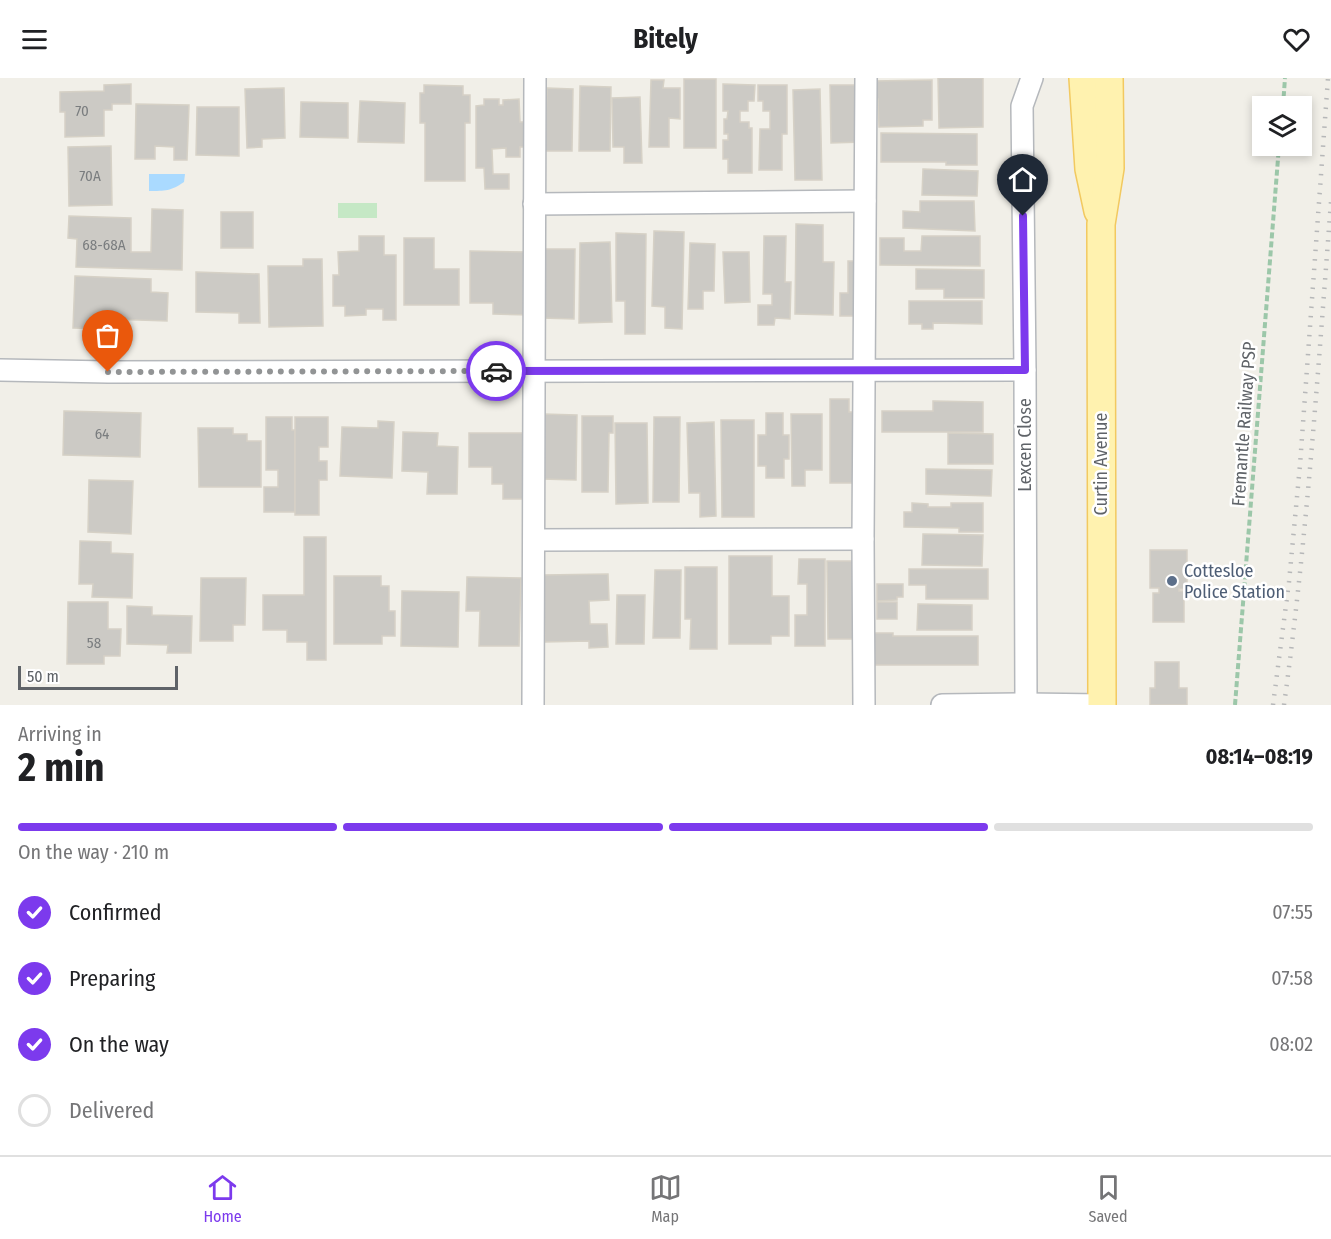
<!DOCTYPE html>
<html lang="en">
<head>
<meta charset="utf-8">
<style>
	:root { --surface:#fff; --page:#f2f2f2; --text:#202124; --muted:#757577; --line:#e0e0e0; --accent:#7c3aed }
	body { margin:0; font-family:"Fira Sans Condensed",sans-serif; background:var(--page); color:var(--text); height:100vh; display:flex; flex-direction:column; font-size:22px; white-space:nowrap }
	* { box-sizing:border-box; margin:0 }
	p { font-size:20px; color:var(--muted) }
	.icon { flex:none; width:33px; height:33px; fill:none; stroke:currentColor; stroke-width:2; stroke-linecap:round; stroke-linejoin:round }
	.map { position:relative; height:627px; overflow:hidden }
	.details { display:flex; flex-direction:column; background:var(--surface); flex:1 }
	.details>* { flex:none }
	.buttons { position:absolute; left:1252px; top:18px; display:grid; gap:12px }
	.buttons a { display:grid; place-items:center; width:60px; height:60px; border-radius:0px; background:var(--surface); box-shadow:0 3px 9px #0003; font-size:30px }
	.scale { position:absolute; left:18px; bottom:15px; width:160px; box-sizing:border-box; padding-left:6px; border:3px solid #5f6368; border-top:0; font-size:16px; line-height:21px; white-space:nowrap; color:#5f6368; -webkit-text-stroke:4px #fff; paint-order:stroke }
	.pin { position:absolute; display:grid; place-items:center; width:51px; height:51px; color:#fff; margin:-62px -26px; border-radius:50% 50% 50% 0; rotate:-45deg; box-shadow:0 0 6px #0007 }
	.pin .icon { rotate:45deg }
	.courier { position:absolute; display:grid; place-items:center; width:60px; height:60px; margin:-30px; border:4px solid #7c3aed; border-radius:50%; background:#fff; color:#222; box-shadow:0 2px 8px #0007 }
	.summary em { font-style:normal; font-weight:700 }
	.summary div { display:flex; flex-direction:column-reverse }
	.summary { display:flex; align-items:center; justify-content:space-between; height:102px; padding:0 18px }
	h1 { font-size:39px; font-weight:700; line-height:45px }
	.bar { display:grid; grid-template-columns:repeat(4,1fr); gap:9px 6px; align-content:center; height:72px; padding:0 18px }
	.bar i { height:8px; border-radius:4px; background:var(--line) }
	.bar .on { background:var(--accent) }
	.bar p { grid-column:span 4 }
	ol { padding:0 18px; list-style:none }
	li { display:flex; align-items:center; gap:18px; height:66px }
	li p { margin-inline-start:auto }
	li .icon { padding:6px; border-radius:50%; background:var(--accent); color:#fff; stroke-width:4 }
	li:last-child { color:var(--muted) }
	li i { width:33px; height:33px; border:3px solid var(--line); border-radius:50% }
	header { display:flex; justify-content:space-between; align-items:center; height:78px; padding:0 18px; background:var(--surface); font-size:27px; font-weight:700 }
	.tab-bar { display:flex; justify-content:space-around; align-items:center; height:84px; border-top:2px solid var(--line); background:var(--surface); font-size:16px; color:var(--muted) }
	.tab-bar a { display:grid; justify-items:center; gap:3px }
	.tab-bar .on { color:var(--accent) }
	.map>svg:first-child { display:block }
	.green { fill:#c5e8c5 }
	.water { fill:#aadaff }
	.building { fill:#cccac5; stroke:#d6d1c6; stroke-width:1.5 }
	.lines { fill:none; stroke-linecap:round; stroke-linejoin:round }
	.minor-casing { stroke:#b5b8bc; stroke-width:24 }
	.major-casing { stroke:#f2c960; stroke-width:30 }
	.path { stroke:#9cc7a9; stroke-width:4; stroke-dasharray:6 3; stroke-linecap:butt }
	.minor { stroke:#fff; stroke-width:21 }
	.major { stroke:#fff2af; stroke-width:27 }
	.rail { stroke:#b6b7b8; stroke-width:4.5; stroke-dasharray:1.5 8; stroke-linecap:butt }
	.done { stroke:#929495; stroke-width:6; stroke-dasharray:0 10.8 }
	.route { stroke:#7c3aed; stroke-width:8 }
	.service-dot { fill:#5c6f8a; stroke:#fff; stroke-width:2 }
	.labels { text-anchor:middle; stroke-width:5; stroke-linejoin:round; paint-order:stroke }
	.number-label { font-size:15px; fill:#7a7d7f }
	.street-label { font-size:18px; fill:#5f6368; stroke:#fff }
	.service-label { font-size:18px; fill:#4e5e75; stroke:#fff; text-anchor:start }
</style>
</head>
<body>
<header><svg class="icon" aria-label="menu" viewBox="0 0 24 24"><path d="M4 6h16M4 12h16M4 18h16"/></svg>Bitely<svg class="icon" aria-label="heart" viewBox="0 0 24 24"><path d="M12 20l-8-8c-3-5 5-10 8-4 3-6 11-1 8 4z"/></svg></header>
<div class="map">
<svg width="1331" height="627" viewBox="0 0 1331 627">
	<rect width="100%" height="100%" fill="#f1efe8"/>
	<rect class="green" x="338" y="125" width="39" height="15"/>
	<path class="water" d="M149 96H185L184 104C171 113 165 113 149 113Z"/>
	<g class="building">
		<polygon points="938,0 983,0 983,49 939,50"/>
		<rect x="684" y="1" width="32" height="69"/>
		<polygon points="651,2 664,2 663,10 680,10 680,41 669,40 669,69 649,69"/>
		<polygon points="932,2 932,42 923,42 923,48 879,49 878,21 873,21 873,3"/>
		<polygon points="131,6 131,26 112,26 112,32 104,32 104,58 65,59 65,34 60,34 60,14 104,13 104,7"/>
		<polygon points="723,6 755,7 754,23 748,23 748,33 740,33 740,44 749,44 749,50 752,50 752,95 728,95 728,81 723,81 723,62 728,62 728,56 724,56 724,41 727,41 728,33 723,33"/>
		<polygon points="424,7 463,8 463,17 470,17 470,45 465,45 465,103 425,103 425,45 420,45 420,15 424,15"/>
		<polygon points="758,7 787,7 787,56 782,56 782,92 759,92 760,51 770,51 770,33 763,33 763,23 758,23"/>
		<polygon points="830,7 862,7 863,64 831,65"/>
		<polygon points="580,8 611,9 610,73 579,73"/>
		<polygon points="284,10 285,60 262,61 262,69 247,70 245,11"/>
		<polygon points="547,10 573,11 572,73 545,73"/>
		<polygon points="820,11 822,102 795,102 793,12"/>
		<polygon points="640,19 642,85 624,85 624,69 613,69 612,20"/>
		<polygon points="484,21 499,21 499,27 503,27 503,22 519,21 520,44 529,44 529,69 520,69 520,79 506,79 506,70 492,71 493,96 509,96 509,111 485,111 484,90 476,90 476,28 484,27"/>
		<polygon points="360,23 405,25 404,65 358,64"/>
		<polygon points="301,24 348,25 348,60 300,59"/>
		<polygon points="136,26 189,27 187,82 174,82 174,69 155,68 155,81 135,81"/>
		<polygon points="197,29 239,29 239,78 196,77"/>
		<polygon points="881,55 977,56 977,87 946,87 946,84 881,84"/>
		<polygon points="111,68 112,127 69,128 68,69"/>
		<polygon points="923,91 978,93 977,118 922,117"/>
		<polygon points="920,123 974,123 975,153 903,150 903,133 920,134"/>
		<polygon points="152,131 183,132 182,192 76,189 77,161 68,160 69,138 131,140 131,174 151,174"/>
		<rect x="221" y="134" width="32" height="36"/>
		<polygon points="796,146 823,147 823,184 834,184 833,237 795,236"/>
		<polygon points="654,153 684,154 682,251 665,250 665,229 652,228"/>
		<polygon points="616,155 646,156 645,256 625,256 625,223 616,223"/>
		<polygon points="359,158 384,158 384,177 396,177 396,242 383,242 383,231 366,231 366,237 345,238 345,228 333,228 333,197 339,197 338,174 359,173"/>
		<polygon points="764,158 786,158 785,204 791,204 790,241 775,240 774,247 758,247 758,227 772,227 772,216 763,216"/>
		<polygon points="922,158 980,158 980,188 880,187 880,160 904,160 904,173 921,173"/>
		<polygon points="404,160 434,160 434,191 459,191 459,227 404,227"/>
		<polygon points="610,164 612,244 579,245 580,165"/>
		<polygon points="690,165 715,166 714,213 703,213 703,231 688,231"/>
		<polygon points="543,171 575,171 574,241 542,240"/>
		<polygon points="470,173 527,174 531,237 493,236 493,225 470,225"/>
		<polygon points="723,174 749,174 750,224 725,225"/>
		<polygon points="303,181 322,181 323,248 269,249 268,188 303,188"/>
		<polygon points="848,183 860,183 860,238 840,238 840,215 848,215"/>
		<polygon points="916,191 984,192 984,220 944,220 944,211 916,211"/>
		<polygon points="196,194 259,196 260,245 239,245 239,235 196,234"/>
		<polygon points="75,198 151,201 151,214 168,215 167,243 109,241 109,251 73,250"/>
		<polygon points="909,223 982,223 982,246 933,245 933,251 922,251 922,246 909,246"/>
		<polygon points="830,321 849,321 849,334 860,334 861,405 830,405"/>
		<polygon points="933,323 983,324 983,354 882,354 882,333 933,333"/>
		<polygon points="64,333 141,335 140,379 63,377"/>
		<polygon points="766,335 783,335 783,357 789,357 789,381 784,381 784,400 766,400 766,388 758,388 758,357 766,357"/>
		<polygon points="543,336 577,337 576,402 542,401"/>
		<polygon points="791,336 822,336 822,392 805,392 805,408 792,408"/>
		<polygon points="582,338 613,338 613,355 609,355 608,414 582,414"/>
		<polygon points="266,339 292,339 292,352 295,352 295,434 264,434 264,409 278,409 278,392 266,392"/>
		<polygon points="295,339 328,339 328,369 319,369 319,383 327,383 327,402 319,402 319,437 295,437"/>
		<polygon points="654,339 680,339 679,424 653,424"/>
		<polygon points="721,342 754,342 754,439 722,439"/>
		<polygon points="378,343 394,344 392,400 340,398 342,349 378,350"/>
		<polygon points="714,344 716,438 700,439 700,415 689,415 687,345"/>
		<polygon points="615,345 647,345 648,425 616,426"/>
		<polygon points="198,350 233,350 233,356 247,356 247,363 261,363 261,409 199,409"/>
		<polygon points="403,354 438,355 437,368 458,369 457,416 427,416 428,394 402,393"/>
		<polygon points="469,355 526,355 526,421 503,421 503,406 492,406 492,389 469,389"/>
		<polygon points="948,355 993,356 993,386 948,386"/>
		<polygon points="926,391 992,392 991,418 926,416"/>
		<polygon points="89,402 133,403 131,456 88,454"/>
		<polygon points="912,425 928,426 928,429 951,429 951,425 983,425 983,454 959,454 959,450 904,449 904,434 912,434"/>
		<polygon points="923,456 983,457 982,488 922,487"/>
		<polygon points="304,459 326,459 326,582 307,582 307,564 287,564 287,552 263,552 263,517 304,517"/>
		<polygon points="80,463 111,464 111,475 133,476 132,520 92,519 93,506 79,506"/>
		<polygon points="1150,472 1187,472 1187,511 1179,511 1179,513 1184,513 1184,544 1153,544 1153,515 1159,515 1159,510 1150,510"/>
		<polygon points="729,478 772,478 772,518 789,518 789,558 771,558 771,566 729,566"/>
		<polygon points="799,481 825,481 825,568 795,568 795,537 807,537 807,506 798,506"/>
		<polygon points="827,483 859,483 859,561 828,561"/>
		<polygon points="685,489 717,489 717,571 690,571 691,541 685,541"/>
		<polygon points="909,491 988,491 988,521 926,521 926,507 909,507"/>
		<polygon points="655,492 681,492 680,560 653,560"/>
		<polygon points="608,496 609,522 589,523 590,546 607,546 608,569 589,570 589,563 545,564 543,497"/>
		<polygon points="334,498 381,498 381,508 389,508 389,533 395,533 395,558 382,558 382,566 334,566"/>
		<polygon points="467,499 521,500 519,568 479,568 480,533 466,533"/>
		<polygon points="201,500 246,500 245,547 233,547 233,563 200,563"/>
		<polygon points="877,506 903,506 903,519 897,519 897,522 877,523"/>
		<polygon points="402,513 459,514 458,569 401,568"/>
		<polygon points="617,517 645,517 644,566 616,566"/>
		<polygon points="68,524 108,524 108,551 121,551 120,578 104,578 104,586 67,586"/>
		<rect x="877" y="524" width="20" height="17"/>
		<polygon points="918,526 972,527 972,552 917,552"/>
		<polygon points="127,528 152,529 152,537 192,538 191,575 167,575 168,567 127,566"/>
		<polygon points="871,555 893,555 893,558 978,558 978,587 871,587"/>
		<polygon points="1155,584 1179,584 1179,610 1187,610 1187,627 1150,627 1150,610 1155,610"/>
	</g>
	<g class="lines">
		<defs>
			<g id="minor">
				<polyline points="534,126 865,123"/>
				<polyline points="0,292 108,294 1025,292"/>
				<polyline points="534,462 863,461"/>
				<polyline points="533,627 535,0"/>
				<polyline points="864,627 863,461 866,0"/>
				<polyline points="942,627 1026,626 1102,627"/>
				<polyline points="1026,627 1025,292 1022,28 1032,0"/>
			</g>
			<g id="major">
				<polyline points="1083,0 1089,91 1098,133"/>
				<polyline points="1102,627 1101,146 1110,90 1109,0"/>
			</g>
		</defs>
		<use href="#minor" class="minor-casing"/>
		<use href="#major" class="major-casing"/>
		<g class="path">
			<polyline points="1283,28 1285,0"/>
			<polyline points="1235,627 1279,68"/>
		</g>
		<use href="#minor" class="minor"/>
		<use href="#major" class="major"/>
		<g class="rail">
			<polyline points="1273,627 1289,504 1300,387 1328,0"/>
			<path d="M1284 627C1307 460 1318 292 1331 124"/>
		</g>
	</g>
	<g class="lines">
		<polyline class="done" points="108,294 496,293"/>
		<polyline class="route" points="496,293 1025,292 1023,138"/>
	</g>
	<circle class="service-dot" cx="1172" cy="503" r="6"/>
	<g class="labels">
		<g class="number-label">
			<text x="82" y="38">70</text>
			<text x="90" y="103">70A</text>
			<text x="104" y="172">68-68A</text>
			<text x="102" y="361">64</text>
			<text x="94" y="570">58</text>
		</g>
		<g class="street-label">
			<text transform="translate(1244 346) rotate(-86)" y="6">Fremantle Railway PSP</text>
			<text transform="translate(1025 367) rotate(-90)" y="6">Lexcen Close</text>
			<text transform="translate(1101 386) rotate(-90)" y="6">Curtin Avenue</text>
		</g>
		<g class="service-label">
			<text x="1184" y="499">Cottesloe<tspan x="1184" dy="21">Police Station</tspan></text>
		</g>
	</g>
</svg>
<div class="buttons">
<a><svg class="icon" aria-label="layers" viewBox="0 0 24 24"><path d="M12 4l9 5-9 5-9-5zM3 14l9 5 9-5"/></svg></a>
</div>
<div class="scale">50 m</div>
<div class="pin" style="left:108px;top:294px;background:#ea580c"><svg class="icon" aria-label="bag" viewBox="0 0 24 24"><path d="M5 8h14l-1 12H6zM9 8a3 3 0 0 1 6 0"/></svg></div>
<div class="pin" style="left:1023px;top:138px;background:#1f2937"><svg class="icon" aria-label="home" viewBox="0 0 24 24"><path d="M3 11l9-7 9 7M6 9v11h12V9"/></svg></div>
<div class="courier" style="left:496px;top:293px"><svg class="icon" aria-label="car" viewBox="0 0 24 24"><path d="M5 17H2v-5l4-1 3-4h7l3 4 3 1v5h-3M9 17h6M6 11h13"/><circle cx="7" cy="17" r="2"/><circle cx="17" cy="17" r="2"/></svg></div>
</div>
<section class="details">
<div class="summary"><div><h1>2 min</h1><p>Arriving in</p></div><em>08:14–08:19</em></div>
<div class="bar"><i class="on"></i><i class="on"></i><i class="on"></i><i></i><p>On the way · 210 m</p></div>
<ol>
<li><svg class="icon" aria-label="check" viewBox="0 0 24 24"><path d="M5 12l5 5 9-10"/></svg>Confirmed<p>07:55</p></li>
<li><svg class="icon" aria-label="check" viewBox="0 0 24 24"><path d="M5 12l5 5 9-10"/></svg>Preparing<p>07:58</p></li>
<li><svg class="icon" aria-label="check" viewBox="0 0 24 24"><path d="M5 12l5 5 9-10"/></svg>On the way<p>08:02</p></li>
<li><i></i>Delivered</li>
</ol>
</section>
<nav class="tab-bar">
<a class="on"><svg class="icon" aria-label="home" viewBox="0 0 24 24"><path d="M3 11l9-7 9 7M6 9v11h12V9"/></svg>Home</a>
<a><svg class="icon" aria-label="map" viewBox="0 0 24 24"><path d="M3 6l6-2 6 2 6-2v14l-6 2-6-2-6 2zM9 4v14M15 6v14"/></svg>Map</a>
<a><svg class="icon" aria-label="saved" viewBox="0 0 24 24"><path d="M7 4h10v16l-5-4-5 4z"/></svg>Saved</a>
</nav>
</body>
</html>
